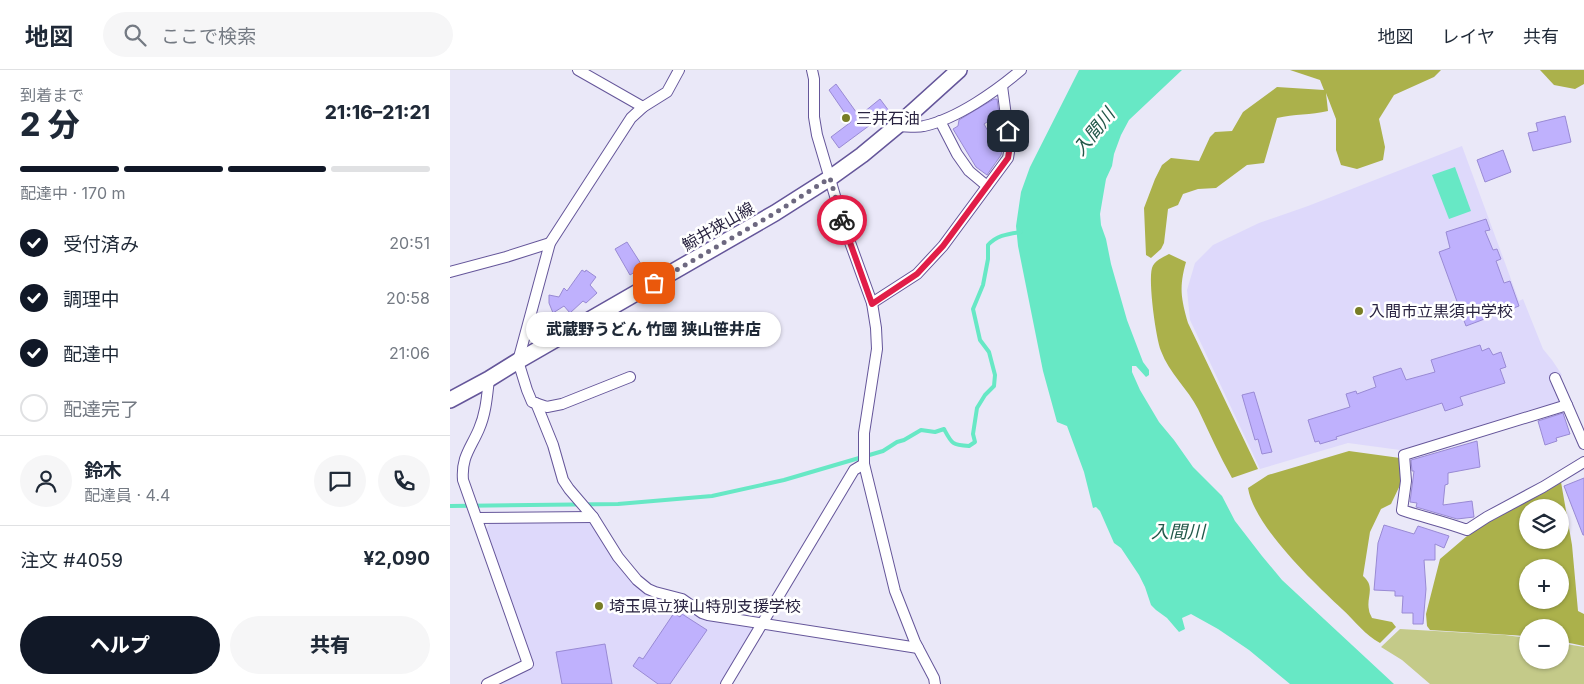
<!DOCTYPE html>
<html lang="ja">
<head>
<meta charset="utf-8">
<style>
	:root { --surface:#fff; --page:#f6f6f7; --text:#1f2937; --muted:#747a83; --line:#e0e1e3; --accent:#111827 }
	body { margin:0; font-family:Inter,"Noto Sans JP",sans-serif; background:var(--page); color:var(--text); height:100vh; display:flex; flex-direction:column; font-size:19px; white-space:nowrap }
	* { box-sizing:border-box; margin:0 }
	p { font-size:16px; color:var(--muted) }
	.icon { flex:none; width:28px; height:28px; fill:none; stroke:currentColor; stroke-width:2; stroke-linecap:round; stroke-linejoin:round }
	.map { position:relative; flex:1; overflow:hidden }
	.drawer { display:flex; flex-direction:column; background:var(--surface); width:450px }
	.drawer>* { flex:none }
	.buttons { position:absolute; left:1069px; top:429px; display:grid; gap:10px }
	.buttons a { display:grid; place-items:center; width:50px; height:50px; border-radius:50%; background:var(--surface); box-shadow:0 1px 4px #0004; font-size:25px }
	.pin { position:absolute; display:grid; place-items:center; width:42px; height:42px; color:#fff; margin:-21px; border-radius:10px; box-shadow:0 2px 8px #0006 }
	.courier { position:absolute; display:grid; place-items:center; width:50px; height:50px; margin:-25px; border:4px solid #e11d48; border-radius:50%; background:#fff; color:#222; box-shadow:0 1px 6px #0007 }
	.bubble { position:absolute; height:35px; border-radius:18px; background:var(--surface); box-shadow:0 1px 4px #0004; font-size:16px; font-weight:800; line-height:35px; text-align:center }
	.overview em { font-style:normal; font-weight:800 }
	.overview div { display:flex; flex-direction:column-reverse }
	.overview { display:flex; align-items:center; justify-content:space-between; height:85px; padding:0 20px }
	h1 { font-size:32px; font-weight:800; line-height:38px }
	.bar { display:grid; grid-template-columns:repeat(4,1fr); gap:8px 5px; align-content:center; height:60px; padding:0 20px }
	.bar i { height:6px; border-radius:4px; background:var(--line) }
	.bar .selected { background:var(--accent) }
	.bar p { grid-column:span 4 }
	.line { display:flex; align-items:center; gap:12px; padding:0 20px; border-top:1px solid var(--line) }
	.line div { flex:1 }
	.round { display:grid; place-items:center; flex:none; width:52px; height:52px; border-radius:26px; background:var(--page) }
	ol { padding:0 20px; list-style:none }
	li { display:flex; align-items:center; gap:15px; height:55px }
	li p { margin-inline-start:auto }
	li .icon { padding:5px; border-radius:50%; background:var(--accent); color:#fff; stroke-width:4 }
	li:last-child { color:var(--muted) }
	li i { width:28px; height:28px; border:2px solid var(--line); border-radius:50% }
	.primary-button { display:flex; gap:10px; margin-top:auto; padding:10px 20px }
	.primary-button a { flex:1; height:58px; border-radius:30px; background:var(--accent); color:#fff; font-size:20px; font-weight:800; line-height:58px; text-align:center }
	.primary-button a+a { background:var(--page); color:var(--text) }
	header { display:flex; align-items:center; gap:30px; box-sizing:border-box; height:70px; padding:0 25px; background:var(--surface); border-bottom:1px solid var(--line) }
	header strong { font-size:24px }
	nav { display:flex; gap:28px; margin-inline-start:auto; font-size:18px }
	.search { width:350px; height:45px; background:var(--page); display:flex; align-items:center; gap:12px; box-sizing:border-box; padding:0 18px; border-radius:28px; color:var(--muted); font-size:19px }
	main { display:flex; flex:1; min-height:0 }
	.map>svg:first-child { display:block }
	.built { fill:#ded9fb }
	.green { fill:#c4ca89 }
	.forest { fill:#abb14b; fill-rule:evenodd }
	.water { fill:#67e8c5 }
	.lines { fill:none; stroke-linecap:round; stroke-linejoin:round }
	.stream { stroke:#67e8c5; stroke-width:4 }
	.building { fill:#bfb1fd; stroke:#998ad4 }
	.minor-casing { stroke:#65569a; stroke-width:12 }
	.secondary-casing { stroke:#65569a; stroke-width:18 }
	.minor { stroke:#fff; stroke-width:10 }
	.secondary { stroke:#fff; stroke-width:15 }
	.done { stroke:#6d6880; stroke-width:5; stroke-dasharray:0 9 }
	.route { stroke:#e11d48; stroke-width:6 }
	.poi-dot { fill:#787d26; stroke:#fff; stroke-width:2 }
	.labels { text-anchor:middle; stroke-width:5; stroke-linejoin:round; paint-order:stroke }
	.poi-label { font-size:16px; fill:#292340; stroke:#fff; text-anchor:start }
	.street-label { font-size:16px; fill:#292340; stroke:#fff }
	.water-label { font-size:18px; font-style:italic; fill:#23584a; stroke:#fff }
</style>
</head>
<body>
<header>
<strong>地図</strong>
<div class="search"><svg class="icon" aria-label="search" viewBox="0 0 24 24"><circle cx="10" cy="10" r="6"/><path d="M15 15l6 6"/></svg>ここで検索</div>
<nav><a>地図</a><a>レイヤ</a><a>共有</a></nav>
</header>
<main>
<section class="drawer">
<div class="overview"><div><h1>2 分</h1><p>到着まで</p></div><em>21:16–21:21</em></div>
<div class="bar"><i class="selected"></i><i class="selected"></i><i class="selected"></i><i></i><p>配達中 · 170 m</p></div>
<ol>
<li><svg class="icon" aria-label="check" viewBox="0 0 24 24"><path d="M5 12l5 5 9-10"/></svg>受付済み<p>20:51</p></li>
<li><svg class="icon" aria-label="check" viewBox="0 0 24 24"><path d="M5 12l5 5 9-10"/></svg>調理中<p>20:58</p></li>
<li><svg class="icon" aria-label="check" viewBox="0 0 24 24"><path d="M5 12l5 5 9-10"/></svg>配達中<p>21:06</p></li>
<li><i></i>配達完了</li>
</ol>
<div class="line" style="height:90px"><a class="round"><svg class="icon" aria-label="person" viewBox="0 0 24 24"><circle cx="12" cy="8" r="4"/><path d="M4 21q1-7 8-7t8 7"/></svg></a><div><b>鈴木</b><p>配達員 · 4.4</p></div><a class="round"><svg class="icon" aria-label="chat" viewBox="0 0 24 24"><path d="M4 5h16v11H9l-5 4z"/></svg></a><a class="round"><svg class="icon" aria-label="phone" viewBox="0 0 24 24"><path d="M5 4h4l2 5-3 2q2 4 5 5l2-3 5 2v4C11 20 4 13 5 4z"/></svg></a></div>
<div class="line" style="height:65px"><div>注文 #4059</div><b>¥2,090</b></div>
<div class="primary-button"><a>ヘルプ</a><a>共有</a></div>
</section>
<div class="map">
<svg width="1134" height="614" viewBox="0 0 1134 614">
	<rect width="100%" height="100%" fill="#eae8f8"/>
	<g class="built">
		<polygon points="1012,76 1069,231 1073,229 1093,279 1102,290 1112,305 1100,311 1111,333 950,380 898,373 810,399 740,250 737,220 745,193 763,175 809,153 858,136"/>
		<polygon points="41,452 142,452 194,520 303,556 305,559 271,614 46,614 84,597 36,459"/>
	</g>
	<polygon class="green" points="950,559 1055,565 1077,568 1078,590 1110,590 1110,573 1134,577 1134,614 980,614 952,590 931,577"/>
	<g class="forest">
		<path d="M840 0H991L984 7 944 25 929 49 935 77 933 90 907 99 891 95 886 80V49L876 23 878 41C861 45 844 44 827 48L814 93 797 95 766 118 748 119 733 124 728 135 718 139 714 173 711 179 701 188 696 185 694 138 705 109 712 95 721 88 749 91 760 67 765 62 782 61 793 42 827 17 874 20 870 10Z"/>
		<polygon points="1090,0 1134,0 1134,14 1125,19 1104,15"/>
		<path d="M719 184 736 192C729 217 731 228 738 253L808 399 782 408C769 385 759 362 748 339 738 319 719 303 711 281 706 269 698 211 702 198 704 191 713 187 719 184Z"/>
		<path d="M899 381 950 388 952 411 941 434 931 439 920 462 913 506C926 517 916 527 919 540 919 543 921 545 922 548L942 552 946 557 930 573C915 565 905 551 892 539 864 513 804 456 798 418L818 405Z"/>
		<path d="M1111 412 1122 475 1128 541 1134 544V576L1110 571V558H1078L1077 566 980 560 977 556 976 544 990 489 1017 466 1022 461 1097 421ZM1078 438H1110V470H1078ZM1078 498H1110V530H1078Z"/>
	</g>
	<g class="water">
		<polygon points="629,0 732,0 679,50 671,65 664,84 662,96 656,109 650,144 651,155 656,169 661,194 677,250 693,292 699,300 699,305 696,307 686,296 682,296 682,302 690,320 709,352 724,370 743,397 772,426 785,451 812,486 832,510 944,614 840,614 799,580 768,559 741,544 732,548 735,559 729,562 717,548 706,540 701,535 695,517 689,505 671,478 664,473 650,441 646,437 643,438 634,402 617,356 607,352 593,301 568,176 566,156 571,122 580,97"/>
		<polygon points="1005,97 1021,141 999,149 982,105"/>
	</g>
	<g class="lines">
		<path class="stream" d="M0 436 168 434 262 426 334 410 433 381 447 372 454 370 471 360 485 362 494 359C502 374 502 375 519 376L525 372 523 364 527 338 535 325 544 316 545 305 539 282 530 270 523 239 533 215 538 189V175C547 165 558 164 571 162"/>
	</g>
	<g class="building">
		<polygon points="386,14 409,46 430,29 439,41 389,78 381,67 401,52 379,20"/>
		<polygon points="544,29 547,29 549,44 534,54 544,72 548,69 553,76 551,85 537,105 526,97 503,59 508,56 509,50"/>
		<polygon points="1115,46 1121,72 1083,81 1078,63 1088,61 1086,53"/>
		<polygon points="1053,80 1061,102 1035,112 1027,90"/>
		<polygon points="1036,149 1040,160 1035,161 1043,180 1047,179 1051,189 1046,191 1054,213 1060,211 1069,236 1016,256 989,182 1000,178 996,162"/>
		<polygon points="177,172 193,197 180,205 165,179"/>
		<polygon points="132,200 135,202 136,200 146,207 140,215 147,223 136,233 133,231 120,243 114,236 103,243 99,233 99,225 109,227 114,218 117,221"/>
		<polygon points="1030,275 1032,281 1039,278 1043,285 1051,282 1056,297 1050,299 1055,313 1010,327 1013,335 995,341 992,333 886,367 887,369 870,374 869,371 865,372 858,350 900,337 896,324 906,321 907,324 926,317 923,307 951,298 956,310 985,302 981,290"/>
		<polygon points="804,322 822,382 812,384 808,369 805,370 792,325"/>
		<polygon points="1113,343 1120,364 1106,368 1107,371 1095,375 1088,351"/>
		<polygon points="1027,371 1030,397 998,403 998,414 995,415 993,435 1022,431 1024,447 1007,449 966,437 967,433 960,432 964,401 962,401 961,390"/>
		<polygon points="1134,408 1134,465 1133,465 1114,416"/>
		<polygon points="934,455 964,464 968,456 999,466 994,478 985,474 985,490 974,490 976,519 973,554 963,554 963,543 952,543 953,526 945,526 945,521 924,520 928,473"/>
		<polygon points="224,543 230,547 232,544 257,560 220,614 208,614 183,596 189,587 193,589"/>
		<polygon points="155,574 162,614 112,614 106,582"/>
	</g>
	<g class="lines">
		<defs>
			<g id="minor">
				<polyline points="128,0 193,37"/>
				<polyline points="362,0 364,9 364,47 367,65 393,153 422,233 426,258 427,279 414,363 414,394 445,521 465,572 484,608 485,614"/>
				<polyline points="490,51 507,84 519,101 537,116"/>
				<path d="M447 56C456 56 466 58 474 56 507 49 546 21 571 0"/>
				<polyline points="0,202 56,187 100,173"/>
				<polyline points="422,233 467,204 493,176 558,88 560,76 552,16"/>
				<polyline points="180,307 112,334 97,337 82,332 77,320 68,291 100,173 181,48 193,37 217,22 229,0"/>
				<polyline points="1105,308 1117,335"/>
				<polyline points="86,333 103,375 113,410 119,419 143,447 168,487 187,510 198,519 205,522 232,529 252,543 258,545 468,578"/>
				<path d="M1134 374 1117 335 954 385 956 411 952 440C973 447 995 452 1017 460L1037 447 1093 417 1134 392"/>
				<polyline points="27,448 143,447"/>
				<path d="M37 614 78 594 13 410C11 387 21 378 29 359 36 343 37 326 39 309"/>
				<polyline points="276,614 404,400 414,394"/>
			</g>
			<polyline id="secondary" points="0,330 39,309 68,291 325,143 380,108 412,85 447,56 509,0"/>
		</defs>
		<use href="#minor" class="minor-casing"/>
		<use href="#secondary" class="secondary-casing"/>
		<use href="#minor" class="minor"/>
		<use href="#secondary" class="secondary"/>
	</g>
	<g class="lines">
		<polyline class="done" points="204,213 325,143 380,108 392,150"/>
		<polyline class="route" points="392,150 422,234 467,204 493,176 558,88 560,76 558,61"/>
	</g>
	<g class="poi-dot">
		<circle cx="396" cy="48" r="5"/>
		<circle cx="909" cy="241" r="5"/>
		<circle cx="149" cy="536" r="5"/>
	</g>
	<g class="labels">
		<g class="poi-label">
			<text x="406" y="54">三井石油</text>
			<text x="919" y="247">入間市立黒須中学校</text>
			<text x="159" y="542">埼玉県立狭山特別支援学校</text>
		</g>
		<g class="street-label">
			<text transform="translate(268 156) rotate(-30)" y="6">鯨井狭山線</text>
		</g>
		<g class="water-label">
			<text transform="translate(644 62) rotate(-51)" y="6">入間川</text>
			<text x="728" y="468">入間川</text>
		</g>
	</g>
</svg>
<div class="buttons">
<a><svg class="icon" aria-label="layers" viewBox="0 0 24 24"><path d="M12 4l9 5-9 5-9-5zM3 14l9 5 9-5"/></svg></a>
<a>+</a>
<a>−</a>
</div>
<div class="pin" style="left:204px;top:213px;background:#ea580c"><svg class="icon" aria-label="bag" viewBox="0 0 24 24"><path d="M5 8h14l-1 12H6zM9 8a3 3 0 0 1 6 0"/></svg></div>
<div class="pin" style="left:558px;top:61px;background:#1f2937"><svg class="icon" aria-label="home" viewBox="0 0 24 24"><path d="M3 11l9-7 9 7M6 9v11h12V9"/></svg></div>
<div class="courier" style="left:392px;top:150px"><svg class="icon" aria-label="bike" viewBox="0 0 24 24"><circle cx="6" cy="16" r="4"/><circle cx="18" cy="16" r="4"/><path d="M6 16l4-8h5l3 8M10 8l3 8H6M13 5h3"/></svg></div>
<div class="bubble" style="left:76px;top:242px;width:255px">武蔵野うどん 竹國 狭山笹井店</div>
</div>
</main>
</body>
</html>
